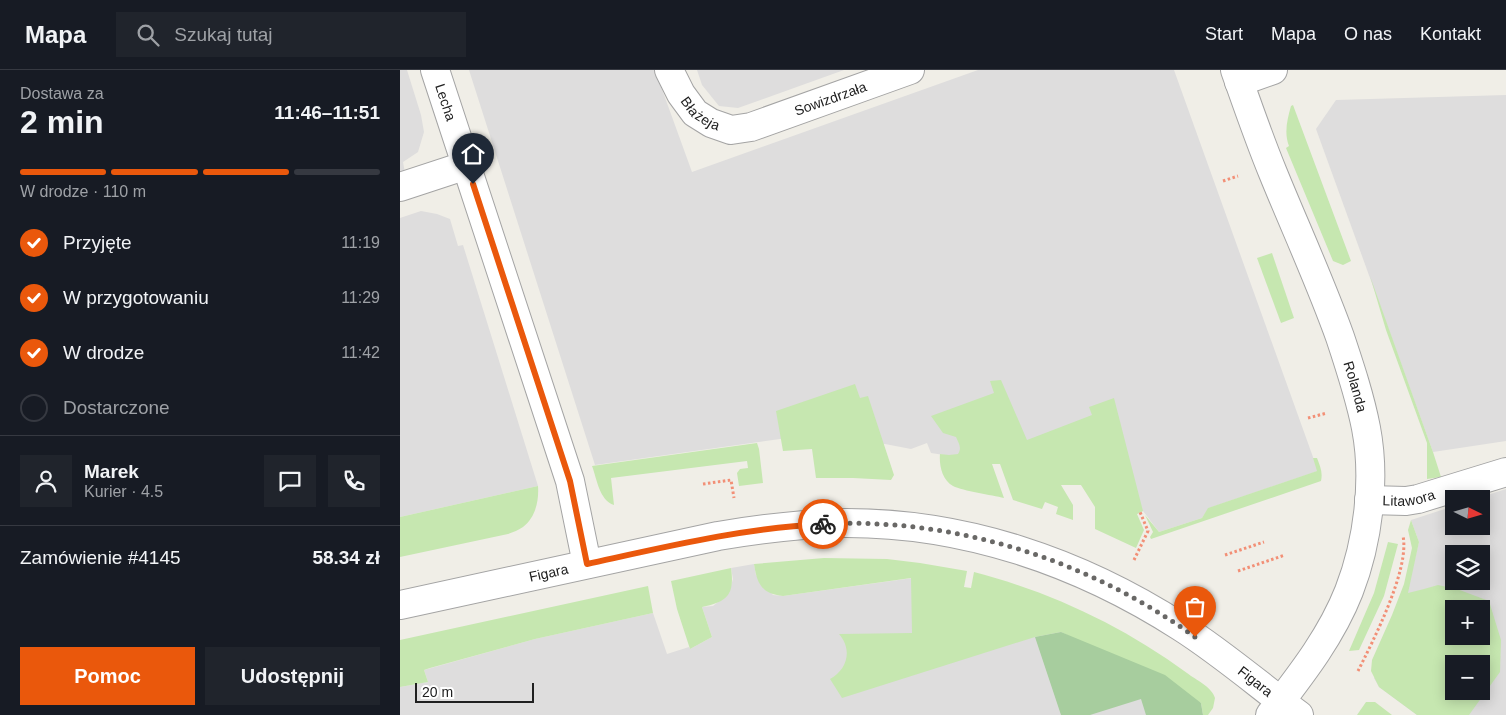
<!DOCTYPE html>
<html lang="pl">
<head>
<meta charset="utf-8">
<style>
	:root { --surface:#171b24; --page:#20242c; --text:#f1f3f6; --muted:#9ea1a6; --line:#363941; --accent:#ea580c }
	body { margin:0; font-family:Helvetica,sans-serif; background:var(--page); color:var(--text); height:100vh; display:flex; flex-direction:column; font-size:19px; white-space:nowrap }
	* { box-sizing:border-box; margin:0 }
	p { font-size:16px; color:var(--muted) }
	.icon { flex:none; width:28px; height:28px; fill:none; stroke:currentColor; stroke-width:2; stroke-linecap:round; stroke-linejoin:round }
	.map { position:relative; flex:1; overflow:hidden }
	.drawer { display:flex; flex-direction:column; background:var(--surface); width:400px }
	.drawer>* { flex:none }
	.needle { width:32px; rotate:95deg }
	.buttons { position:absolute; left:1045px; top:420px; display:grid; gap:10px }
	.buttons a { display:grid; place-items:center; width:45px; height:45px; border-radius:0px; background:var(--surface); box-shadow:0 2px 12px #0003; font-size:25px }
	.scale { position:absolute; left:15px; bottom:12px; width:119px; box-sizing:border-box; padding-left:5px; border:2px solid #202020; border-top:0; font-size:14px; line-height:18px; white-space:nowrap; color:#202020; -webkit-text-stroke:4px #fff; paint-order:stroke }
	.pin { position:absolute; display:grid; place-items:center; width:42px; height:42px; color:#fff; margin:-51px -21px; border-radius:50% 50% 50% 0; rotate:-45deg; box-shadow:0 0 5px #0007 }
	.pin .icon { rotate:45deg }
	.courier { position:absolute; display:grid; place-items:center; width:50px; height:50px; margin:-25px; border:4px solid #ea580c; border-radius:50%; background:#fff; color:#222; box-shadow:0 1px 6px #0007 }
	.summary em { font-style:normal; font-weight:700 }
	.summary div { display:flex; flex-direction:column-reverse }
	.summary { display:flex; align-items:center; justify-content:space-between; height:85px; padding:0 20px }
	h1 { font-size:32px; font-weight:700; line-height:38px }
	.bar { display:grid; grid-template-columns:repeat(4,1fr); gap:8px 5px; align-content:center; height:60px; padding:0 20px }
	.bar i { height:6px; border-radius:4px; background:var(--line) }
	.bar .active { background:var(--accent) }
	.bar p { grid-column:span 4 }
	.line { display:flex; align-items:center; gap:12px; padding:0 20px; border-top:1px solid var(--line) }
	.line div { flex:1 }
	.round { display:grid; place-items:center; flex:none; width:52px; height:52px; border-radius:0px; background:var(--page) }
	ol { padding:0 20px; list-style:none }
	li { display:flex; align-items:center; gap:15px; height:55px }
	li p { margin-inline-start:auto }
	li .icon { padding:5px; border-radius:50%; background:var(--accent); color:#fff; stroke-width:4 }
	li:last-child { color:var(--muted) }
	li i { width:28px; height:28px; border:2px solid var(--line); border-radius:50% }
	.button { display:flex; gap:10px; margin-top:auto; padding:10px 20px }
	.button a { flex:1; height:58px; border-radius:0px; background:var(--accent); color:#fff; font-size:20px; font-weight:700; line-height:58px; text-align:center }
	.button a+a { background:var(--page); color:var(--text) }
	header { display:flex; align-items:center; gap:30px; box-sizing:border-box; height:70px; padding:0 25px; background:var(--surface); border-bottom:1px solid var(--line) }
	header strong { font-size:24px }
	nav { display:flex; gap:28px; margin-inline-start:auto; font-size:18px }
	.search { width:350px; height:45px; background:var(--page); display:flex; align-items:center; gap:12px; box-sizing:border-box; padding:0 18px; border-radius:0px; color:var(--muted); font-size:19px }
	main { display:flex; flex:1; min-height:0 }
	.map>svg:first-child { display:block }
	.residential { fill:#dedddd; fill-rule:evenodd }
	.grass { fill:#c6e7b0; fill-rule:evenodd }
	.forest { fill:#a7cd9e }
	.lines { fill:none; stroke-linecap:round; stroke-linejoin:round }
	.minor-casing { stroke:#a4a4a4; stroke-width:30 }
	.path { stroke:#f28f76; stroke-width:3; stroke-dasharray:2.5 2.5; stroke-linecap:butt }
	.minor { stroke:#fff; stroke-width:28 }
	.done { stroke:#696866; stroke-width:5; stroke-dasharray:0 9 }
	.route { stroke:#ea580c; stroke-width:6 }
	.labels { text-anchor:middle; stroke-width:4.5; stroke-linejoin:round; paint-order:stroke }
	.street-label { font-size:14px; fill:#202020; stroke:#fff }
</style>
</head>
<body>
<header>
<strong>Mapa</strong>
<div class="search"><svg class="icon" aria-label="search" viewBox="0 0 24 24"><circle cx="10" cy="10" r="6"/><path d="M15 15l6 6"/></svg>Szukaj tutaj</div>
<nav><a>Start</a><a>Mapa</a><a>O nas</a><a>Kontakt</a></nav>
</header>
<main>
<section class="drawer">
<div class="summary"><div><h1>2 min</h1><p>Dostawa za</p></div><em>11:46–11:51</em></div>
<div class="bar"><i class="active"></i><i class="active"></i><i class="active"></i><i></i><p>W drodze · 110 m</p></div>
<ol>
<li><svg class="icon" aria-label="check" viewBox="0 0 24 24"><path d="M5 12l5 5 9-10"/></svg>Przyjęte<p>11:19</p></li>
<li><svg class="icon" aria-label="check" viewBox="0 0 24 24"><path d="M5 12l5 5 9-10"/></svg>W przygotowaniu<p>11:29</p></li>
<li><svg class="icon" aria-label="check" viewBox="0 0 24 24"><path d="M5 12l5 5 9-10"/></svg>W drodze<p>11:42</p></li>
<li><i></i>Dostarczone</li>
</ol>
<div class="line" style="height:90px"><a class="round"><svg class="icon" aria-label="person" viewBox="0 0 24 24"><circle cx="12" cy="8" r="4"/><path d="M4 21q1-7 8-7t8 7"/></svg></a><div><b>Marek</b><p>Kurier · 4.5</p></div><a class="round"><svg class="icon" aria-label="chat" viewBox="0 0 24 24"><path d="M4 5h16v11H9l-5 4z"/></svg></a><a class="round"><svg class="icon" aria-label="phone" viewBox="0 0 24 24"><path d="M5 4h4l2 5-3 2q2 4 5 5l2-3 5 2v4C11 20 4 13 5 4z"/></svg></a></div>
<div class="line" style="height:65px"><div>Zamówienie #4145</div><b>58.34 zł</b></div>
<div class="button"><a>Pomoc</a><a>Udostępnij</a></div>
</section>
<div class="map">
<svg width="1106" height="645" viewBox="0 0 1106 645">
	<rect width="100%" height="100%" fill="#f0eee7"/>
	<g class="residential">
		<polygon points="0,0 7,0 21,45 24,62 18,82 3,92 5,103 0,105"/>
		<polygon points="69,0 255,0 292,102 578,0 774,0 918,401 809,438 802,448 759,462 743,441 737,444 681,415 658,414 603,394 531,383 527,373 511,379 485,374 380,369 195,395"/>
		<polygon points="297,0 444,0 338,38 319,36 302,15"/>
		<polygon points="1106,25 1106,371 1033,382 916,59 936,30"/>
		<polygon points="21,141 37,144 50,149 58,176 63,175 138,416 0,447 0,148"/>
		<path d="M1106 419V645H1017L979 617 974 608 990 589 1019 472 1011 450 1054 436V456H1081V429H1075ZM1054 484H1081V511H1054ZM1054 539H1081V566H1054ZM1054 594H1081V621H1054Z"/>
		<polygon points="354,494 356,505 373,525 383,526 520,507 635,567 661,562 803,645 0,645 0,617 28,612 24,600 135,569 253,543 267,584 289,577 290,579 312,567 302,537 313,536 329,523 333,509 331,498"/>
	</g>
	<g class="grass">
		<path d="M893 35 951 191 943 195 933 191 886 78 889 76C884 63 887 50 891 36Z"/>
		<polygon points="872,183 894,248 881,253 857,188"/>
		<polygon points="970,206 1033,382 1041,407 1027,409 1027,373 986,260"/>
		<path d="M601 310 627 370 692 345 689 337 714 328 743 441 737 444 744 460 736 478 695 459V437L681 415H661L673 435V450L656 444 658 437 645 432 642 439 613 430 600 394H592L604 428C592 425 563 421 553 416 542 410 539 395 540 384L549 385 558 384C562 378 559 374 556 367L543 363 531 346 594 323 590 311Z"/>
		<polygon points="455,314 460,328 468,326 494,405 491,410 453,408 416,408 412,379 383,381 376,341"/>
		<path d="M357 373 359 379 363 413 339 416 337 403 340 399 348 398 347 391 211 408 214 435C199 430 197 409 192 396Z"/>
		<path d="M913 388H917C920 396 923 402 921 411L751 469 750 467 753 462 745 445 759 462 802 448 808 438 917 401Z"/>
		<path d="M138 416C139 430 136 447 123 457 119 460 113 462 108 464L0 487V447Z"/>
		<path d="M1011 450 1019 472 1008 523 1024 519 1038 515 1057 519 1089 531 1101 570 1100 602 1069 645H1017L979 617 971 601 972 590 992 545 1004 514 1012 478 1008 460ZM1054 539H1081V566H1054ZM1054 594H1081V621H1054Z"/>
		<polygon points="988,472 998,474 984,526 959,580 949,581 974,523"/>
		<path d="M424 488 487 489 520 493 567 501 564 517 571 518 574 502C651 522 723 556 787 603 796 610 812 617 815 628L813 638 808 645H803L801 633 661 562 635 567 442 628 430 609C447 600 453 580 439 564L512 563 511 508 383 526C362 524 357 514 354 494Z"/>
		<path d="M331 498C335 525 327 532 302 537L312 567 290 579 277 539 271 511Z"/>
		<polygon points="248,516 253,543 135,569 30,598 24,600 28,612 0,617 0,570"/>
		<polygon points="966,632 975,632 992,645 957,645"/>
	</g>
	<polygon class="forest" points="661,562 765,605 801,633 803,645 746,645 741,629 690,645 661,645 635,567"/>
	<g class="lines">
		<defs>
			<g id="minor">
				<path id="s1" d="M35 0 170 411 187 494"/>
				<path id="s2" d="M269 0 281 24 295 43 311 53 331 60 351 57 510 0"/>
				<path id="s3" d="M835 0C847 34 859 69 873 103 895 157 920 211 940 267 950 297 960 327 966 358 976 410 968 472 949 521 931 567 900 606 870 645"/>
				<polyline points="839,12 873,0"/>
				<polyline points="0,117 67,95"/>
				<path id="s4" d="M969 430 1006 431 1018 429 1106 402"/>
				<path id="s5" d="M0 535 318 466C360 459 401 454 442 453 564 452 680 492 781 557 822 583 860 616 899 645"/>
			</g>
		</defs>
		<use href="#minor" class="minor-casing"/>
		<g class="path">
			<polyline points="823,111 838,106"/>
			<polyline points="908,348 927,343"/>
			<polyline points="303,414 331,410 334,428"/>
			<polyline points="825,485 864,472"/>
			<polyline points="734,490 748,461 740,442"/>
			<polyline points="838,501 885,485"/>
			<path d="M958 601C973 571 1010 499 1003 466"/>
		</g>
		<use href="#minor" class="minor"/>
	</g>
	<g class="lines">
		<path class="done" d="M423 454C554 447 689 490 795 567"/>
		<path class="route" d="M73 114 170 411 187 494C265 477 343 458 423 454"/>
	</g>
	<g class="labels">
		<g class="street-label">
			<text dy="5" stroke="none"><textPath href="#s2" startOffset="195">Sowizdrzała</textPath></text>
			<text dy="5" stroke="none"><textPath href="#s1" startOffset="34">Lecha</textPath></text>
			<text dy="5" stroke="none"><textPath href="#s2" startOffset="55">Błażeja</textPath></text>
			<text dy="5" stroke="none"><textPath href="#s3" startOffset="339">Rolanda</textPath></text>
			<text dy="5" stroke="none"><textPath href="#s4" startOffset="40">Litawora</textPath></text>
			<text dy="5" stroke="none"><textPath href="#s5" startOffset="152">Figara</textPath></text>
			<text dy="5" stroke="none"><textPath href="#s5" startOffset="902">Figara</textPath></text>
		</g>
	</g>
</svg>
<div class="buttons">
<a><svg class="needle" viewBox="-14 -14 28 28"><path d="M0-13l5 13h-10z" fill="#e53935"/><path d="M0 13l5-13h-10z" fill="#9ea1a6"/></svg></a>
<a><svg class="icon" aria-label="layers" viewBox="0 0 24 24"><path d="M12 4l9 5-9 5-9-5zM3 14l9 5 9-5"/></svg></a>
<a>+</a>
<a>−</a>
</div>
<div class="scale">20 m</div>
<div class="pin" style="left:795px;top:567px;background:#ea580c"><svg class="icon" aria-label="bag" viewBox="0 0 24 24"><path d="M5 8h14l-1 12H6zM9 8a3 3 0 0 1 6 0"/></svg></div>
<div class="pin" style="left:73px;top:114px;background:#1f2937"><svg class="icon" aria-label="home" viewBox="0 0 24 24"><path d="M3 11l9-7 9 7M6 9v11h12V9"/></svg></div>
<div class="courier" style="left:423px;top:454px"><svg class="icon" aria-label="bike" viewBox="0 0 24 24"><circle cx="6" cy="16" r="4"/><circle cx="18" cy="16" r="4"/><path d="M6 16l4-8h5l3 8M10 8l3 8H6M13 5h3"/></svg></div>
</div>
</main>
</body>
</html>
